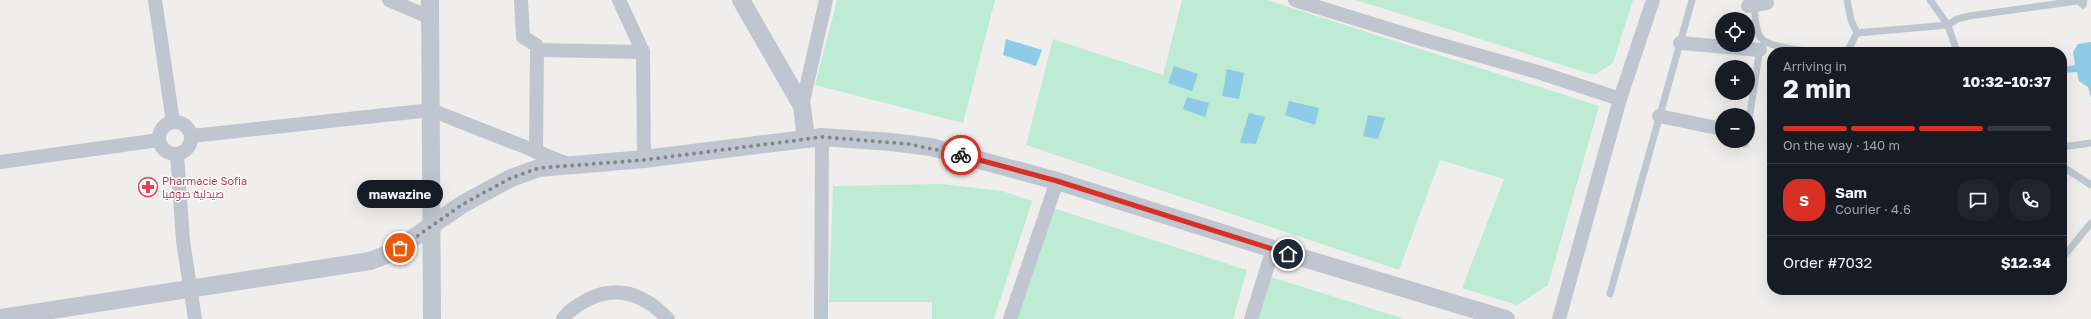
<!DOCTYPE html>
<html lang="en">
<head>
<meta charset="utf-8">
<style>
	:root { --surface:#171b24; --page:#20242c; --text:#f1f3f6; --muted:#9ea1a6; --line:#363941; --accent:#d93025 }
	body { margin:0; font-family:"Golos Text",Cairo,sans-serif; background:var(--page); color:var(--text); height:100vh; display:flex; flex-direction:column; font-size:15px; white-space:nowrap }
	* { box-sizing:border-box; margin:0 }
	p { font-size:13px; color:var(--muted) }
	.icon { flex:none; width:22px; height:22px; fill:none; stroke:currentColor; stroke-width:2; stroke-linecap:round; stroke-linejoin:round }
	.map { position:relative; flex:1; overflow:hidden }
	.sheet { position:absolute; left:1767px; top:47px; width:300px; height:248px; display:flex; flex-direction:column; background:var(--surface); border-radius:16px; box-shadow:0 4px 16px #0002 }
	.sheet>* { flex:none }
	.tools { position:absolute; left:1715px; top:12px; display:grid; gap:8px }
	.tools a { display:grid; place-items:center; width:40px; height:40px; border-radius:50%; background:var(--surface); box-shadow:0 4px 16px #0002; font-size:20px }
	.pin { position:absolute; display:grid; place-items:center; width:34px; height:34px; color:#fff; margin:-17px; border:2px solid #fff; border-radius:50%; box-shadow:0 1px 4px #0007 }
	.courier { position:absolute; display:grid; place-items:center; width:40px; height:40px; margin:-20px; border:3px solid #d93025; border-radius:50%; background:#fff; color:#222; box-shadow:0 1px 5px #0007 }
	.bubble { position:absolute; height:28px; border-radius:14px; background:var(--surface); box-shadow:0 4px 16px #0002; font-size:13px; font-weight:700; line-height:28px; text-align:center }
	.headline em { font-style:normal; font-weight:700 }
	.headline div { display:flex; flex-direction:column-reverse }
	.headline { display:flex; align-items:center; justify-content:space-between; height:68px; padding:0 16px }
	h1 { font-size:26px; font-weight:700; line-height:30px }
	.bar { display:grid; grid-template-columns:repeat(4,1fr); gap:6px 4px; align-content:center; height:48px; padding:0 16px }
	.bar i { height:5px; border-radius:3px; background:var(--line) }
	.bar .active { background:var(--accent) }
	.bar p { grid-column:span 4 }
	.line { display:flex; align-items:center; gap:10px; padding:0 16px; border-top:1px solid var(--line) }
	.line div { flex:1 }
	.round { display:grid; place-items:center; flex:none; width:42px; height:42px; border-radius:16px; background:var(--page) }
	.map>svg:first-child { display:block }
	.green { fill:#beebd4 }
	.water { fill:#8dcbe6 }
	.lines { fill:none; stroke-linecap:round; stroke-linejoin:round }
	.service { stroke:#bfc6cf; stroke-width:7 }
	.minor { stroke:#bfc6cf; stroke-width:14 }
	.tertiary { stroke:#bfc6cf; stroke-width:18 }
	.done { stroke:#82878d; stroke-width:4; stroke-dasharray:0 7.2 }
	.route { stroke:#d93025; stroke-width:5 }
	.labels { text-anchor:middle; stroke-width:3; stroke-linejoin:round; paint-order:stroke }
	.health-label { font-size:11px; fill:#be3a42; stroke:#fff; text-anchor:start }
</style>
</head>
<body>
<div class="map">
<svg width="2091" height="319" viewBox="0 0 2091 319">
	<rect width="100%" height="100%" fill="#f0eeed"/>
	<g class="green">
		<polygon points="837,0 995,0 963,123 815,85"/>
		<polygon points="1182,0 1267,0 1599,106 1548,285 1517,305 1462,288 1504,179 1440,160 1399,270 1026,145 1053,39 1163,75"/>
		<polygon points="1356,0 1633,0 1613,63 1594,75"/>
		<polygon points="941,184 1002,191 1032,201 994,319 932,319 932,302 829,302 833,186"/>
		<polygon points="1053,208 1247,270 1233,319 1016,319"/>
		<polygon points="1268,276 1405,319 1254,319"/>
	</g>
	<g class="water">
		<polygon points="1006,39 1042,50 1036,66 1003,55"/>
		<polygon points="2091,42 2091,98 2088,87 2079,81 2077,72 2062,73 2062,67 2075,65 2073,52 2078,44"/>
		<polygon points="2034,48 2040,52 2013,52 2013,50"/>
		<polygon points="1174,66 1198,74 1192,91 1168,83"/>
		<polygon points="1227,69 1244,73 1239,99 1222,96"/>
		<polygon points="1187,97 1209,103 1205,117 1183,109"/>
		<polygon points="1289,101 1319,108 1315,125 1285,115"/>
		<polygon points="1249,113 1265,117 1256,144 1240,143"/>
		<polygon points="1368,115 1385,118 1378,139 1363,136"/>
	</g>
	<g class="lines">
		<g class="service">
			<polyline points="1847,0 1851,20 1857,33 1948,25 1957,52"/>
			<polyline points="1930,0 1948,25 1957,19 1969,16 2070,2 2079,1 2083,5 2084,0"/>
			<path d="M1754 4C1755 15 1755 28 1760 37 1766 47 1805 51 1817 52"/>
			<polyline points="1836,52 1848,50 1857,33"/>
			<polyline points="1748,127 1760,47"/>
			<polyline points="1745,144 1745,141"/>
			<polyline points="2062,147 2091,143"/>
			<polyline points="2062,163 2063,167 2091,185"/>
			<polyline points="2064,256 2091,223"/>
			<polyline points="1610,294 1692,0"/>
		</g>
		<g class="minor">
			<polyline points="155,0 173,122"/>
			<polyline points="389,0 429,17"/>
			<polyline points="521,0 523,37 536,45 537,50 536,152"/>
			<polyline points="619,0 643,52 644,159"/>
			<polyline points="1295,0 1421,39 1541,73 1620,99"/>
			<polyline points="1748,6 1767,3"/>
			<polyline points="1680,43 1760,50"/>
			<polyline points="537,50 643,52"/>
			<polyline points="802,106 826,0"/>
			<polyline points="1659,116 1722,129"/>
			<circle cx="175" cy="138" r="16"/>
			<polyline points="191,136 431,110 568,164"/>
			<polyline points="177,154 183,241 195,319"/>
			<polyline points="0,162 159,140"/>
			<path d="M563 319C569 310 578 305 587 300 618 284 645 295 668 319"/>
			<polyline points="821,319 822,137"/>
			<polyline points="1010,319 1057,181"/>
			<polyline points="1251,319 1273,249"/>
			<polyline points="1559,319 1620,99 1653,0"/>
		</g>
		<g class="tertiary">
			<polyline points="430,0 432,319"/>
			<polyline points="741,0 802,106 806,139"/>
			<polyline points="0,318 370,261 391,253 463,204 511,178 539,168 644,159 822,137 891,142 931,147 1057,181 1273,249 1506,319"/>
		</g>
	</g>
	<g class="lines">
		<polyline class="done" points="400,248 463,204 511,178 539,168 644,160 822,137 909,144 961,155"/>
		<polyline class="route" points="961,155 1057,181 1288,254"/>
	</g>
	<defs>
		<symbol id="pharmacy-ring" viewBox="-11 -11 22 22"><circle r="9.5" fill="#fff" stroke="#e0444e" stroke-width="1.5"/><path d="M-2-6h4v4h4v4h-4v4h-4v-4h-4v-4h4Z" fill="#e0444e"/></symbol>
	</defs>
	<g fill-rule="evenodd">
		<use href="#pharmacy-ring" x="137" y="176" width="22" height="22"/>
	</g>
	<g class="labels">
		<g class="health-label">
			<text x="162" y="185">Pharmacie Sofia<tspan x="162" dy="13">صيدلية صوفيا</tspan></text>
		</g>
	</g>
</svg>
<div class="tools">
<a><svg class="icon" aria-label="locate" viewBox="0 0 24 24"><circle cx="12" cy="12" r="6"/><path d="M12 2v4M12 18v4M2 12h4M18 12h4"/></svg></a>
<a>+</a>
<a>−</a>
</div>
<div class="pin" style="left:400px;top:248px;background:#ea580c"><svg class="icon" aria-label="bag" viewBox="0 0 24 24"><path d="M5 8h14l-1 12H6zM9 8a3 3 0 0 1 6 0"/></svg></div>
<div class="pin" style="left:1288px;top:254px;background:#1f2937"><svg class="icon" aria-label="home" viewBox="0 0 24 24"><path d="M3 11l9-7 9 7M6 9v11h12V9"/></svg></div>
<div class="courier" style="left:961px;top:155px"><svg class="icon" aria-label="bike" viewBox="0 0 24 24"><circle cx="6" cy="16" r="4"/><circle cx="18" cy="16" r="4"/><path d="M6 16l4-8h5l3 8M10 8l3 8H6M13 5h3"/></svg></div>
<div class="bubble" style="left:357px;top:180px;width:86px">mawazine</div>
<section class="sheet">
<div class="headline"><div><h1>2 min</h1><p>Arriving in</p></div><em>10:32–10:37</em></div>
<div class="bar"><i class="active"></i><i class="active"></i><i class="active"></i><i></i><p>On the way · 140 m</p></div>
<div class="line" style="height:72px"><b class="round" style="background:var(--accent);color:#fff">S</b><div><b>Sam</b><p>Courier · 4.6</p></div><a class="round"><svg class="icon" aria-label="chat" viewBox="0 0 24 24"><path d="M4 5h16v11H9l-5 4z"/></svg></a><a class="round"><svg class="icon" aria-label="phone" viewBox="0 0 24 24"><path d="M5 4h4l2 5-3 2q2 4 5 5l2-3 5 2v4C11 20 4 13 5 4z"/></svg></a></div>
<div class="line" style="height:52px"><div>Order #7032</div><b>$12.34</b></div>
</section>
</div>
</body>
</html>
